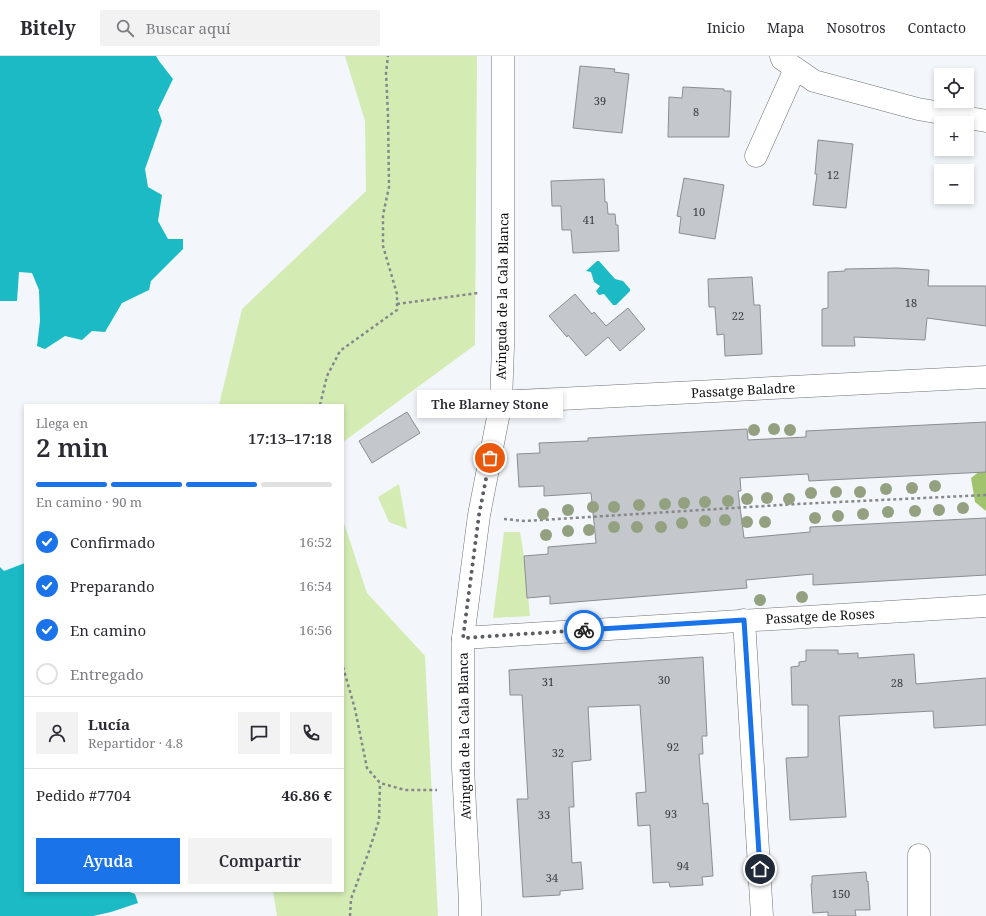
<!DOCTYPE html>
<html lang="es">
<head>
<meta charset="utf-8">
<style>
	:root { --surface:#fff; --page:#f2f2f3; --text:#2b2b33; --muted:#7c7c81; --line:#e1e1e2; --accent:#1a73e8 }
	body { margin:0; font-family:"Noto Serif",serif; background:var(--page); color:var(--text); height:100vh; display:flex; flex-direction:column; font-size:15px; white-space:nowrap }
	* { box-sizing:border-box; margin:0 }
	p { font-size:13px; color:var(--muted) }
	.icon { flex:none; width:22px; height:22px; fill:none; stroke:currentColor; stroke-width:2; stroke-linecap:round; stroke-linejoin:round }
	.map { position:relative; flex:1; overflow:hidden }
	.panel { position:absolute; left:24px; top:348px; width:320px; height:488px; display:flex; flex-direction:column; background:var(--surface); border-radius:0px; box-shadow:0 2px 6px #0003 }
	.panel>* { flex:none }
	.controls { position:absolute; left:934px; top:12px; display:grid; gap:8px }
	.controls a { display:grid; place-items:center; width:40px; height:40px; border-radius:0px; background:var(--surface); box-shadow:0 2px 6px #0003; font-size:20px }
	.pin { position:absolute; display:grid; place-items:center; width:34px; height:34px; color:#fff; margin:-17px; border:2px solid #fff; border-radius:50%; box-shadow:0 1px 4px #0007 }
	.courier { position:absolute; display:grid; place-items:center; width:40px; height:40px; margin:-20px; border:3px solid #1a73e8; border-radius:50%; background:#fff; color:#222; box-shadow:0 1px 5px #0007 }
	.bubble { position:absolute; height:28px; border-radius:0px; background:var(--surface); box-shadow:0 2px 6px #0003; font-size:13px; font-weight:600; line-height:28px; text-align:center }
	.headline em { font-style:normal; font-weight:600 }
	.headline div { display:flex; flex-direction:column-reverse }
	.headline { display:flex; align-items:center; justify-content:space-between; height:68px; padding:0 12px }
	h1 { font-size:26px; font-weight:600; line-height:30px }
	.bar { display:grid; grid-template-columns:repeat(4,1fr); gap:6px 4px; align-content:center; height:48px; padding:0 12px }
	.bar i { height:5px; border-radius:3px; background:var(--line) }
	.bar .current { background:var(--accent) }
	.bar p { grid-column:span 4 }
	.line { display:flex; align-items:center; gap:10px; padding:0 12px; border-top:1px solid var(--line) }
	.line div { flex:1 }
	.round { display:grid; place-items:center; flex:none; width:42px; height:42px; border-radius:0px; background:var(--page) }
	ol { padding:0 12px; list-style:none }
	li { display:flex; align-items:center; gap:12px; height:44px }
	li p { margin-inline-start:auto }
	li .icon { padding:4px; border-radius:50%; background:var(--accent); color:#fff; stroke-width:4 }
	li:last-child { color:var(--muted) }
	li i { width:22px; height:22px; border:2px solid var(--line); border-radius:50% }
	.cta { display:flex; gap:8px; margin-top:auto; padding:8px 12px }
	.cta a { flex:1; height:46px; border-radius:0px; background:var(--accent); color:#fff; font-size:16px; font-weight:600; line-height:46px; text-align:center }
	.cta a+a { background:var(--page); color:var(--text) }
	header { display:flex; align-items:center; gap:24px; box-sizing:border-box; height:56px; padding:0 20px; background:var(--surface); border-bottom:1px solid var(--line) }
	header strong { font-size:19px }
	nav { display:flex; gap:22px; margin-inline-start:auto; font-size:14px }
	.search { width:280px; height:36px; background:var(--page); display:flex; align-items:center; gap:10px; box-sizing:border-box; padding:0 14px; border-radius:0px; color:var(--muted); font-size:15px }
	.map>svg:first-child { display:block }
	.green { fill:#d4ecb4 }
	.forest { fill:#a1c36d }
	.water { fill:#1bbac5 }
	.building { fill:#c4c8cc; stroke:#8a8d92 }
	.lines { fill:none; stroke-linecap:round; stroke-linejoin:round }
	.street-casing { stroke:#6e7175; stroke-width:23 }
	.path { stroke:#85878a; stroke-width:2.5; stroke-dasharray:3 3; stroke-linecap:butt }
	.street { stroke:#fff; stroke-width:22 }
	.tree { fill:#93a181 }
	.done { stroke:#5c5e61; stroke-width:4; stroke-dasharray:0 7.2 }
	.route { stroke:#1a73e8; stroke-width:5 }
	.labels { text-anchor:middle; stroke-width:3.5; stroke-linejoin:round; paint-order:stroke }
	.number-label { font-size:11px; fill:#393b3e }
	.street-label { font-size:13px; fill:#0b0c0e; stroke:#fff }
</style>
</head>
<body>
<header>
<strong>Bitely</strong>
<div class="search"><svg class="icon" aria-label="search" viewBox="0 0 24 24"><circle cx="10" cy="10" r="6"/><path d="M15 15l6 6"/></svg>Buscar aquí</div>
<nav><a>Inicio</a><a>Mapa</a><a>Nosotros</a><a>Contacto</a></nav>
</header>
<div class="map">
<svg width="986" height="860" viewBox="0 0 986 860">
	<rect width="100%" height="100%" fill="#f3f7fb"/>
	<g class="green">
		<polygon points="345,0 477,0 475,289 343,386 343,349 219,349 242,253 366,135 365,65"/>
		<polygon points="399,428 407,473 389,466 378,441"/>
		<polygon points="343,464 367,537 425,600 438,860 277,860 273,835 343,835"/>
		<polygon points="504,476 520,476 524,500 530,560 493,562"/>
	</g>
	<polygon class="forest" points="986,410 986,455 975,446 971,422"/>
	<g class="water">
		<polygon points="0,0 156,0 159,5 173,23 158,54 162,65 145,113 148,131 162,139 158,165 168,183 183,183 183,193 151,225 149,234 122,247 105,276 92,275 82,284 65,280 45,293 37,290 40,265 39,234 32,217 19,216 17,245 0,245"/>
		<polygon points="597,205 599,205 615,223 623,225 630,233 630,235 616,249 613,249 604,238 599,239 596,235 600,230 594,226 591,216 586,215"/>
		<polygon points="25,507 25,835 127,835 135,838 138,847 111,856 93,860 0,860 0,511 4,515"/>
	</g>
	<g class="building">
		<polygon points="580,10 615,13 614,16 629,18 622,77 573,72"/>
		<polygon points="683,31 724,33 724,35 731,35 729,81 668,81 669,41 682,42"/>
		<polygon points="818,84 853,88 846,152 813,149 817,118 815,118"/>
		<polygon points="684,122 724,129 715,183 679,177 681,161 677,160"/>
		<polygon points="604,123 605,146 607,146 608,158 615,158 616,169 618,169 619,195 573,197 571,174 562,174 561,150 552,150 551,125"/>
		<polygon points="897,212 929,214 928,230 986,230 986,270 927,262 925,284 854,281 855,290 822,290 822,253 828,252 828,216 845,215 845,213"/>
		<polygon points="752,221 754,249 760,249 762,298 725,300 724,278 717,279 715,251 709,251 708,223"/>
		<polygon points="575,238 592,258 594,256 606,270 628,252 645,273 620,295 608,281 586,300 568,279 567,281 549,260"/>
		<polygon points="407,356 420,377 372,407 359,385"/>
		<polygon points="986,366 986,416 809,425 808,418 740,422 741,435 738,435 744,482 810,476 810,471 986,462 986,519 813,529 813,518 746,524 747,532 550,548 550,540 527,542 524,500 548,498 548,491 596,487 591,437 544,440 544,430 519,431 517,398 540,397 539,387 588,385 588,382 747,373 748,384 806,381 806,375"/>
		<polygon points="806,594 838,594 838,598 858,597 858,602 914,598 916,628 986,622 986,669 934,672 933,655 839,660 846,761 790,764 786,702 808,701 808,649 792,649 791,611 799,610 799,606 806,605"/>
		<polygon points="703,601 707,680 702,680 703,698 699,698 703,748 708,747 713,820 702,821 703,829 670,831 669,826 653,827 650,769 638,770 636,737 646,736 640,649 588,651 591,704 572,706 574,751 569,751 572,807 581,806 583,833 560,835 560,839 523,841 517,743 528,743 522,639 510,639 509,614"/>
		<polygon points="866,816 867,826 868,825 870,854 855,854 856,860 828,860 828,856 813,857 811,828 812,828 812,820"/>
	</g>
	<g class="lines">
		<defs>
			<g id="street">
				<polyline points="781,0 782,3 814,25 918,53 986,65"/>
				<polyline points="756,100 795,13"/>
				<polyline points="501,346 986,321"/>
				<polyline points="744,564 762,860"/>
				<polyline points="463,582 986,550"/>
				<polyline points="470,860 470,847 463,712 463,582 479,459 501,346 503,290 503,0"/>
				<polyline points="919,860 919,799"/>
			</g>
		</defs>
		<use href="#street" class="street-casing"/>
		<g class="path">
			<polyline points="397,248 478,237"/>
			<polyline points="320,349 327,320 340,295 397,254 397,238 383,190 383,159 389,131 388,59 386,17 388,0"/>
			<polyline points="504,463 525,465 797,448 986,439"/>
			<polyline points="343,611 355,653 367,712 380,727 405,734 437,734"/>
			<polyline points="350,860 351,843 369,795 379,764 380,727"/>
		</g>
		<use href="#street" class="street"/>
	</g>
	<g class="tree">
		<circle cx="774" cy="373" r="6"/>
		<circle cx="754" cy="374" r="6"/>
		<circle cx="790" cy="374" r="6"/>
		<circle cx="935" cy="430" r="6"/>
		<circle cx="912" cy="432" r="6"/>
		<circle cx="886" cy="433" r="6"/>
		<circle cx="836" cy="436" r="6"/>
		<circle cx="860" cy="436" r="6"/>
		<circle cx="811" cy="437" r="6"/>
		<circle cx="767" cy="442" r="6"/>
		<circle cx="747" cy="443" r="6"/>
		<circle cx="789" cy="443" r="6"/>
		<circle cx="728" cy="445" r="6"/>
		<circle cx="705" cy="446" r="6"/>
		<circle cx="684" cy="447" r="6"/>
		<circle cx="665" cy="448" r="6"/>
		<circle cx="639" cy="449" r="6"/>
		<circle cx="593" cy="451" r="6"/>
		<circle cx="614" cy="451" r="6"/>
		<circle cx="963" cy="452" r="6"/>
		<circle cx="568" cy="454" r="6"/>
		<circle cx="939" cy="454" r="6"/>
		<circle cx="915" cy="455" r="6"/>
		<circle cx="888" cy="456" r="6"/>
		<circle cx="543" cy="458" r="6"/>
		<circle cx="863" cy="458" r="6"/>
		<circle cx="838" cy="460" r="6"/>
		<circle cx="815" cy="462" r="6"/>
		<circle cx="725" cy="464" r="6"/>
		<circle cx="705" cy="465" r="6"/>
		<circle cx="747" cy="466" r="6"/>
		<circle cx="765" cy="466" r="6"/>
		<circle cx="682" cy="467" r="6"/>
		<circle cx="614" cy="471" r="6"/>
		<circle cx="637" cy="471" r="6"/>
		<circle cx="661" cy="471" r="6"/>
		<circle cx="589" cy="474" r="6"/>
		<circle cx="568" cy="475" r="6"/>
		<circle cx="546" cy="479" r="6"/>
		<circle cx="802" cy="541" r="6"/>
		<circle cx="760" cy="544" r="6"/>
	</g>
	<g class="lines">
		<polyline class="done" points="490,402 479,459 463,582 584,574"/>
		<polyline class="route" points="584,574 744,564 760,813"/>
	</g>
	<g class="labels">
		<g class="number-label">
			<text x="600" y="49">39</text>
			<text x="696" y="60">8</text>
			<text x="833" y="123">12</text>
			<text x="699" y="160">10</text>
			<text x="589" y="168">41</text>
			<text x="911" y="251">18</text>
			<text x="738" y="264">22</text>
			<text x="664" y="628">30</text>
			<text x="548" y="630">31</text>
			<text x="897" y="631">28</text>
			<text x="673" y="695">92</text>
			<text x="558" y="701">32</text>
			<text x="671" y="762">93</text>
			<text x="544" y="763">33</text>
			<text x="683" y="814">94</text>
			<text x="552" y="826">34</text>
			<text x="841" y="842">150</text>
		</g>
		<g class="street-label">
			<text transform="translate(502 240) rotate(-89)" y="5">Avinguda de la Cala Blanca</text>
			<text transform="translate(743 334) rotate(-3)" y="5">Passatge Baladre</text>
			<text transform="translate(820 560) rotate(-3)" y="5">Passatge de Roses</text>
			<text transform="translate(464 680) rotate(-91)" y="5">Avinguda de la Cala Blanca</text>
		</g>
	</g>
</svg>
<div class="controls">
<a><svg class="icon" aria-label="locate" viewBox="0 0 24 24"><circle cx="12" cy="12" r="6"/><path d="M12 2v4M12 18v4M2 12h4M18 12h4"/></svg></a>
<a>+</a>
<a>−</a>
</div>
<div class="pin" style="left:490px;top:402px;background:#ea580c"><svg class="icon" aria-label="bag" viewBox="0 0 24 24"><path d="M5 8h14l-1 12H6zM9 8a3 3 0 0 1 6 0"/></svg></div>
<div class="pin" style="left:760px;top:813px;background:#1f2937"><svg class="icon" aria-label="home" viewBox="0 0 24 24"><path d="M3 11l9-7 9 7M6 9v11h12V9"/></svg></div>
<div class="courier" style="left:584px;top:574px"><svg class="icon" aria-label="bike" viewBox="0 0 24 24"><circle cx="6" cy="16" r="4"/><circle cx="18" cy="16" r="4"/><path d="M6 16l4-8h5l3 8M10 8l3 8H6M13 5h3"/></svg></div>
<div class="bubble" style="left:417px;top:334px;width:146px">The Blarney Stone</div>
<section class="panel">
<div class="headline"><div><h1>2 min</h1><p>Llega en</p></div><em>17:13–17:18</em></div>
<div class="bar"><i class="current"></i><i class="current"></i><i class="current"></i><i></i><p>En camino · 90 m</p></div>
<ol>
<li><svg class="icon" aria-label="check" viewBox="0 0 24 24"><path d="M5 12l5 5 9-10"/></svg>Confirmado<p>16:52</p></li>
<li><svg class="icon" aria-label="check" viewBox="0 0 24 24"><path d="M5 12l5 5 9-10"/></svg>Preparando<p>16:54</p></li>
<li><svg class="icon" aria-label="check" viewBox="0 0 24 24"><path d="M5 12l5 5 9-10"/></svg>En camino<p>16:56</p></li>
<li><i></i>Entregado</li>
</ol>
<div class="line" style="height:72px"><a class="round"><svg class="icon" aria-label="person" viewBox="0 0 24 24"><circle cx="12" cy="8" r="4"/><path d="M4 21q1-7 8-7t8 7"/></svg></a><div><b>Lucía</b><p>Repartidor · 4.8</p></div><a class="round"><svg class="icon" aria-label="chat" viewBox="0 0 24 24"><path d="M4 5h16v11H9l-5 4z"/></svg></a><a class="round"><svg class="icon" aria-label="phone" viewBox="0 0 24 24"><path d="M5 4h4l2 5-3 2q2 4 5 5l2-3 5 2v4C11 20 4 13 5 4z"/></svg></a></div>
<div class="line" style="height:52px"><div>Pedido #7704</div><b>46.86 €</b></div>
<div class="cta"><a>Ayuda</a><a>Compartir</a></div>
</section>
</div>
</body>
</html>
